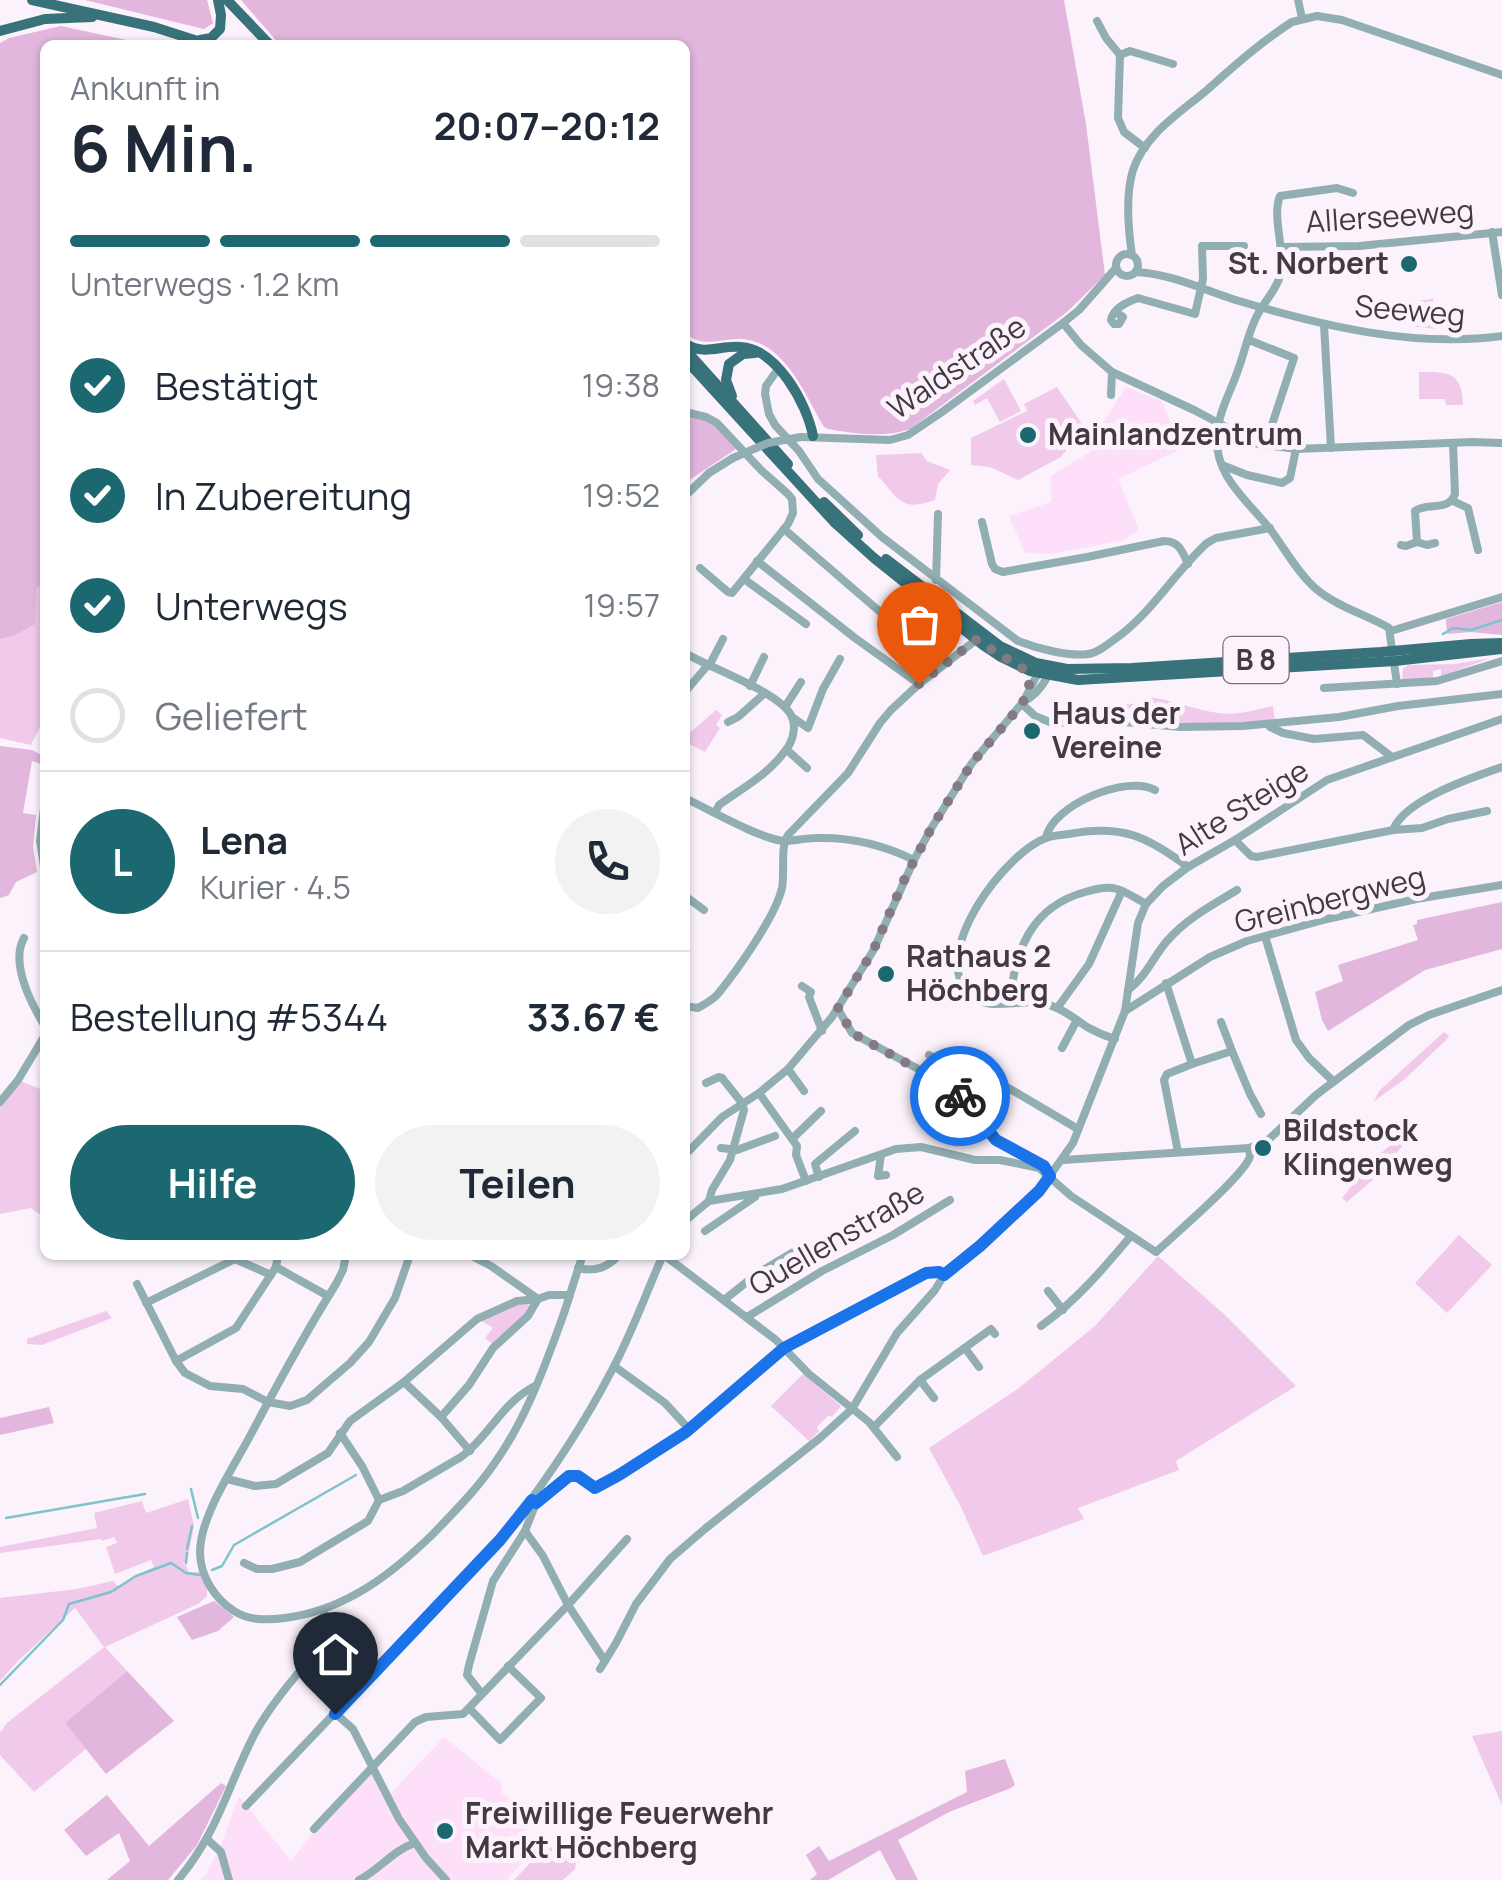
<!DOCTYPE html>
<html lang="de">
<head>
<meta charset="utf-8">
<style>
	:root { --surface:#fff; --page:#f2f2f3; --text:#1f2937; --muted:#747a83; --line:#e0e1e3; --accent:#1c6871 }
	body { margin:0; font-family:Manrope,sans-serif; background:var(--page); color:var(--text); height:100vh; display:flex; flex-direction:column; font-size:38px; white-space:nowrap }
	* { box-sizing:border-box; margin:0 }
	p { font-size:32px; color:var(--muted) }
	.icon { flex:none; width:55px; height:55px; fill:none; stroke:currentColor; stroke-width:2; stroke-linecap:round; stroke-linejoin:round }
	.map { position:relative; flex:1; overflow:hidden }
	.drawer { position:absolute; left:40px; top:40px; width:650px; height:1220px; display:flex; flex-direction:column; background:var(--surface); border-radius:15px; box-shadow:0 2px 8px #0004 }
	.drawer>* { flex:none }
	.pin { position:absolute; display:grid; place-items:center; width:85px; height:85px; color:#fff; margin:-102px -42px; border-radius:50% 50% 50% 0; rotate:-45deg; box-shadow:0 0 10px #0007 }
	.pin .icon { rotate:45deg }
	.courier { position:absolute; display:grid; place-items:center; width:100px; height:100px; margin:-50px; border:8px solid #1a73e8; border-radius:50%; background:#fff; color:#222; box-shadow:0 2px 12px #0007 }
	.head em { font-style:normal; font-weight:700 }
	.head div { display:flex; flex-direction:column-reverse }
	.head { display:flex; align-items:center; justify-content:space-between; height:170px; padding:0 30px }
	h1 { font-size:65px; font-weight:700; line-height:75px }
	.bar { display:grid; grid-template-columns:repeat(4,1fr); gap:15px 10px; align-content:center; height:120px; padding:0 30px }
	.bar i { height:12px; border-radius:8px; background:var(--line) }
	.bar .on { background:var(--accent) }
	.bar p { grid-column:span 4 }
	.line { display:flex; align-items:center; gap:25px; padding:0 30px; border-top:2px solid var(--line) }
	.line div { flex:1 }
	.round { display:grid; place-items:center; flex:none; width:105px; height:105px; border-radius:52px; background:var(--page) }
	ol { padding:0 30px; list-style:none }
	li { display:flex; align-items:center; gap:30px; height:110px }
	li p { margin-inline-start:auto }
	li .icon { padding:10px; border-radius:50%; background:var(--accent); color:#fff; stroke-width:4 }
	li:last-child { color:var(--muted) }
	li i { width:55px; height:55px; border:5px solid var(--line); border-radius:50% }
	.button { display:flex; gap:20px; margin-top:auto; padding:20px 30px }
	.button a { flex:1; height:115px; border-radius:60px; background:var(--accent); color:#fff; font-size:40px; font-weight:700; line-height:115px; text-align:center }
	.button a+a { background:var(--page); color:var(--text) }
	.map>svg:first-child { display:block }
	.built { fill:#fddff9 }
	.green { fill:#f0c9eb }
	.forest { fill:#e2b6dd }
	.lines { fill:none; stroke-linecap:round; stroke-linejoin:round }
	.stream { stroke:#7dc4cd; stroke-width:2.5 }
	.minor { stroke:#91aeb2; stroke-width:8 }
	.major { stroke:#38727a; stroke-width:10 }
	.minor-bridge { stroke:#91aeb2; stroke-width:8 }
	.done { stroke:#837a82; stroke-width:10; stroke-dasharray:0 18 }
	.route { stroke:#1a73e8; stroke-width:12 }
	.poi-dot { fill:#1c6871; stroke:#fcf2fb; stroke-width:4 }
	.labels { text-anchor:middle; stroke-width:10; stroke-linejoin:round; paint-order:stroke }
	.shield { fill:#fcf2fb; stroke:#7a7079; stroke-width:2.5 }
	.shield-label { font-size:28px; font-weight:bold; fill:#423941 }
	.street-label { font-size:30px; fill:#423941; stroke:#fcf2fb }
	.poi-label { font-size:30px; font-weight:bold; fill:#423941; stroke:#fcf2fb; text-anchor:start }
</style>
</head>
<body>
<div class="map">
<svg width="1502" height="1880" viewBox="0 0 1502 1880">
	<rect width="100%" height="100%" fill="#fcf2fb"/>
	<g class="built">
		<polygon points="1126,387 1162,401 1181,449 1118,479 1139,530 1124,540 1051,554 1025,553 1009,516 1051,502 1051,476 1090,452 1099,428"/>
		<polygon points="444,1737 502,1784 501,1792 534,1820 520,1838 533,1850 507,1880 200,1880 207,1872 220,1847 239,1796 291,1861 330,1812 371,1768 389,1795"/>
	</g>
	<g class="green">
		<polygon points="1433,299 1436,329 1411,326 1407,302"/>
		<path d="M1419 372C1448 372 1462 371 1463 405H1446L1445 399H1419Z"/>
		<polygon points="1004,379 1021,411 1000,422 987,398 975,405 973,401"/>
		<polygon points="1057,387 1084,427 1061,457 1018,480 990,467 971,465 971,438 1027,411 1024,404"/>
		<path d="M921 453 927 461 950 470 938 484 935 500C903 511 900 502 880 478H878L876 455Z"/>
		<polygon points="45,583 45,723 42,723 31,745 0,738 0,639 13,636 36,589"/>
		<polygon points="1491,658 1441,676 1441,669 1433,671 1433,677 1402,680 1403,668 1409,665 1455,664"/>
		<path d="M1147 697C1172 699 1194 710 1218 713 1236 716 1255 710 1273 706L1275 722 1218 724 1163 722 1168 716 1167 709 1156 711 1155 720 1110 717 1069 719V711H1077L1084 716 1100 707 1142 703Z"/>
		<polygon points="716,710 722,715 716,725 720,728 705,752 685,742 685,737"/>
		<polygon points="1444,1032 1449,1036 1446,1040 1406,1078 1373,1102 1380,1090"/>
		<polygon points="18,1080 45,1091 45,1218 31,1208 0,1214 0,1102"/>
		<polygon points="1398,1138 1405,1143 1376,1177 1347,1202 1342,1198 1368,1165"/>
		<polygon points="1459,1235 1492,1265 1447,1313 1415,1283"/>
		<polygon points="1158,1256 1225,1315 1296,1386 1176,1461 1179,1470 1078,1508 1084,1519 983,1556 961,1507 929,1448 1019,1388 1095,1326"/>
		<polygon points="528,1303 532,1308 493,1344 485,1338 493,1328 482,1321 515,1305"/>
		<polygon points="106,1311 112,1318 42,1345 27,1344 27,1339"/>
		<polygon points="803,1374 841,1406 832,1417 829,1415 817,1427 819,1431 809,1441 771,1406"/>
		<polygon points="188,1499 194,1526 187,1562 182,1563 186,1565 189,1572 200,1572 207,1588 207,1596 198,1604 105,1647 127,1671 65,1723 86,1749 34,1792 0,1755 0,1733 7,1723 104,1647 75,1608 18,1661 0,1681 0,1598 77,1589 113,1581 118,1586 154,1567 151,1560 115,1574 106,1547 117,1543 114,1537 102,1541 101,1539 0,1553 0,1547 97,1528 94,1513 142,1501 146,1513"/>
		<polygon points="1502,1731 1502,1805 1472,1736"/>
		<polygon points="556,1841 576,1863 575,1869 563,1880 514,1880 549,1843"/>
	</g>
	<g class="forest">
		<polygon points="85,0 207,0 213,23 204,29"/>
		<path d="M241 0H1064L1086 124 1105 275 1067 312 910 429C883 438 856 434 828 429L824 427C805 395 784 339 739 339 716 339 706 348 685 334V45H280Z"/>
		<polygon points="61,26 150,45 45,45 45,583 36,589 35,624 13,636 0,639 0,43 9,38"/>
		<polygon points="685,412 706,417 739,447 685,483"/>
		<polygon points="1502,602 1502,635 1471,632 1447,634 1446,619"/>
		<polygon points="0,746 32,750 45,757 45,765 32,761 23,813 36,815 33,847 37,872 16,882 9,895 0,898"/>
		<polygon points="1502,902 1502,949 1425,970 1328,1031 1322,1020 1315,992 1343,981 1338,965 1418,940 1413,925 1417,924 1417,920"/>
		<polygon points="49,1407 54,1423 0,1435 0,1418"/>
		<polygon points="214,1601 234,1617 218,1631 192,1640 177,1617"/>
		<polygon points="127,1671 174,1721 106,1774 65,1723"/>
		<polygon points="1005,1759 1015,1785 1011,1788 949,1812 898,1840 918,1880 896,1880 880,1850 828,1880 810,1880 817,1874 806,1855 819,1846 829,1861 967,1792 965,1771"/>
		<polygon points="221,1783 226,1786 197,1845 168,1880 107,1880 130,1861 119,1833 86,1856 64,1830 107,1795 149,1846"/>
	</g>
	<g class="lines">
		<g class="stream">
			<polyline points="1443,634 1453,628 1471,630 1502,620"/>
			<polyline points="191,1489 198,1518"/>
			<polyline points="6,1518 145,1494"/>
			<polyline points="187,1549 192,1526"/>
			<polyline points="186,1563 187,1553"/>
			<polyline points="212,1570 222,1566 234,1545 356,1475"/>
			<polyline points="0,1685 63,1620 69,1604 111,1592 136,1576 171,1563 186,1573 200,1575"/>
		</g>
		<g class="minor">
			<polyline points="1298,0 1302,18"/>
			<polyline points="1097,21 1106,38 1120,55"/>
			<polyline points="1145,148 1124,132 1118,118 1120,55 1130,51 1173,64"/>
			<path d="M1353 193 1337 188 1280 196C1271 218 1287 251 1279 279 1274 292 1266 300 1259 312 1249 329 1245 351 1238 370 1231 391 1218 413 1217 436 1214 478 1251 503 1273 533 1286 551 1298 573 1315 588 1337 607 1365 614 1389 628L1397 684"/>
			<polyline points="1492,232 1502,295"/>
			<polyline points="1282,247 1359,246 1502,232"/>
			<circle cx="1127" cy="265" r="11"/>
			<path d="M1132 255C1128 228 1125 196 1133 170 1145 134 1180 113 1207 90 1234 66 1262 41 1292 22L1317 16 1342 20 1502 75"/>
			<path d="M1136 272C1172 274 1204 290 1239 301 1323 326 1413 348 1502 336"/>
			<path d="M1116 312 1123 317 1119 324H1114L1111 320C1113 308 1127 302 1138 298L1195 314 1203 279 1202 246H1244"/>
			<polyline points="1063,323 1081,345 1112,372 1194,410 1258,444 1296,449 1473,442 1502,443"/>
			<polyline points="1324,325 1331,448"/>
			<polyline points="1249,340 1294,358 1265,446"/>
			<path d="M778 369 766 386 765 394 769 414 775 425 799 451 818 479 882 537 1018 641C1036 648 1069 657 1088 654 1097 653 1107 645 1115 639 1152 613 1174 573 1207 543L1216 538 1270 528"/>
			<polyline points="1111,395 1112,372"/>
			<polyline points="685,412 706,417 717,423 761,470 788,494 792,499 793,513 788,524 732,593 728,592 700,568"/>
			<polyline points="801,437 890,440 908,435 942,412 1063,323 1079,310 1116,268"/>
			<polyline points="1222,465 1247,475 1282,483 1290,478 1296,449"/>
			<polyline points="685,496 709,473 733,458"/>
			<polyline points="1453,501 1468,508 1478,550"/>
			<path d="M982 522 992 564 995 569 1003 572 1087 557 1164 541C1179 541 1182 551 1188 564"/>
			<polyline points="784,529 886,617 948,663"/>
			<path d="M1435 543 1427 545 1417 542 1415 511C1427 502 1449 512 1455 494L1453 443"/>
			<polyline points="1401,545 1406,546 1417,542"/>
			<polyline points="757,561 855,638 919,684"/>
			<polyline points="744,579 806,624"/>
			<polyline points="936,580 938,514"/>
			<polyline points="1391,631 1502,597"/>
			<path d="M685 653C710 668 779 692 791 715 797 726 793 742 785 751 769 774 741 789 719 805L715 813"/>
			<polyline points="709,666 723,639"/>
			<polyline points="750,686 764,657"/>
			<polyline points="1324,688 1437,681 1502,661"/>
			<polyline points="685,692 707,666"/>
			<path d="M1023 702C1035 696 1042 687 1048 676L1047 673"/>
			<polyline points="1022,704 1035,716 1052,723 1113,721 1181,727 1243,726 1339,717 1398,706 1502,694"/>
			<polyline points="785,707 801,682"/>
			<polyline points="792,717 808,728 823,689 840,659"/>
			<polyline points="728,722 738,717 765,693"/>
			<polyline points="1270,727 1283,733 1314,739 1363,735 1392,757"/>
			<polyline points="787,750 807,768"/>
			<path d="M685 798C706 808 764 841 785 841 795 841 805 838 816 838 849 837 884 845 914 860"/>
			<polyline points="45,800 40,841 45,873"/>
			<path d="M1393 830C1404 800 1473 777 1502 767"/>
			<path d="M1046 838C1052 805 1127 774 1155 790"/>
			<polyline points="1235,840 1251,856 1257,857 1393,830 1422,828 1448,819 1487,811"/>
			<polyline points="685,896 704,910"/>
			<polyline points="1265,936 1296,1040 1309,1058 1333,1081"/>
			<path d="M24 938C10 963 31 1004 45 1026"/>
			<polyline points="1166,983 1192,1064 1167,1074 1164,1080 1178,1152"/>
			<polyline points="802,986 811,992 809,997 822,1031"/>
			<path d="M1128 990C1146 977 1153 957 1167 941 1186 919 1212 905 1237 890"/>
			<path d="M1010 1003C1014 951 1031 907 1085 892 1096 889 1107 886 1117 889 1127 892 1137 899 1146 904"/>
			<path d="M691 1007 698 1008C705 1004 711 1001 717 995 736 972 776 916 782 888 785 872 780 846 788 835L848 773 880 723 891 710 919 684 976 640"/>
			<polyline points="1058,1007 1089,964 1122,891"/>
			<polyline points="838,1009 852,1033 944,1083 958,1093 996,1140 1045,1168"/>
			<polyline points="1125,1011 1210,957 1247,941 1327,919 1416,899 1502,885"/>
			<path d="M1115 1039C1105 1036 1096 1032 1087 1027 1071 1016 1059 1006 1040 1003 1015 999 987 1013 968 993 930 952 1005 853 1046 838 1053 835 1062 835 1069 834 1121 824 1147 836 1188 867"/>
			<polyline points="1062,1048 1077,1020"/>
			<polyline points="1232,1051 1250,1094 1261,1114"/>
			<polyline points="929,1055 959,1073 995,1080 1078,1129"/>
			<polyline points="1192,1064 1232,1051 1221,1022"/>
			<polyline points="788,1069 804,1091"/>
			<polyline points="722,1078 742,1103"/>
			<polyline points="706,1083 719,1077 722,1078"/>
			<polyline points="759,1093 797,1146 796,1155 806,1181"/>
			<polyline points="0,1102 18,1080 45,1035"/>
			<polyline points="793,1138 821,1111"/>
			<polyline points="721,1148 737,1150 775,1136"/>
			<polyline points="685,1155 722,1117 759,1093 788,1069 832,1017 873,951 914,860 932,827 972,763 1023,702 1036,677 1042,671"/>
			<polyline points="881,1155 878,1176 886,1175"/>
			<polyline points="1063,1160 1249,1148 1267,1141 1316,1095 1409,1025 1429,1015 1502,990"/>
			<polyline points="819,1177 815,1164 855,1131"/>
			<path d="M709 1201 782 1189 896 1149 921 1147 975 1160H1000L1039 1168 1071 1196 1156 1252C1173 1236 1247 1173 1250 1156 1250 1153 1249 1150 1249 1148"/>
			<polyline points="685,1221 709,1201 712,1190 730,1160 744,1110 742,1103"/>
			<polyline points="705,1231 755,1197"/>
			<polyline points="226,1255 271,1275"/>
			<path d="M346 1255 343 1270 336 1284C305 1333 277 1385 250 1436 233 1468 199 1518 200 1554 201 1577 215 1599 234 1611 249 1621 268 1620 285 1618 346 1610 392 1574 434 1533 455 1511 477 1489 494 1464 523 1424 542 1374 559 1327 568 1304 574 1279 583 1255"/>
			<polyline points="470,1255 491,1266 538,1299"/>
			<polyline points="664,1255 776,1340 809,1374 869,1422 897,1457"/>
			<polyline points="276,1267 328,1296"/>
			<path d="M578 1268C595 1272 607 1268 619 1255"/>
			<polyline points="137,1284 176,1361 185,1373 210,1386 243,1389 268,1402 290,1406 307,1400 350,1363 369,1342 395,1298 410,1255"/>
			<polyline points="1048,1291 1063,1310"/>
			<polyline points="724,1300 758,1273 802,1247"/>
			<polyline points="146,1303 233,1260"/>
			<polyline points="747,1317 822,1271 893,1235 950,1200"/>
			<path d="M1041 1326C1076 1301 1103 1269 1130 1237"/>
			<polyline points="965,1348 979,1367"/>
			<polyline points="176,1361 236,1328 276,1267 278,1255"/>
			<polyline points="614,1366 665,1403 689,1429"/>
			<polyline points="920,1380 934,1398"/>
			<polyline points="404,1382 441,1417 470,1451"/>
			<polyline points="441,1417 469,1385 493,1348 528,1316 538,1299"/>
			<polyline points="874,1427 920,1380 991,1329 995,1334"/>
			<polyline points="340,1433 362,1466 379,1500"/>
			<polyline points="227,1479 255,1486 276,1484 328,1453 350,1421 404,1382 477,1319 517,1301 538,1299 549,1295 570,1295"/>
			<path d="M379 1500 403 1491 461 1457C490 1436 501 1403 535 1386"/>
			<polyline points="536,1503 569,1477 578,1476 592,1487 600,1486 686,1432 784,1348 926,1273 939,1272 944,1275"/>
			<polyline points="525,1531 543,1556 568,1605 605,1661"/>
			<polyline points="244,1563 257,1569 272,1569 300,1562 368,1521 379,1500"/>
			<polyline points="600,1669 616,1643 636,1604 670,1559 706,1528 820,1438 852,1409 897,1333 935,1290 944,1275 980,1246 1039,1191 1073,1143 1125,1011 1138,923 1146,904 1163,886 1188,867 1235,840 1327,780 1502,719"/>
			<polyline points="482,1694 467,1675 469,1665 493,1581 525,1531 536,1503 532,1500"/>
			<polyline points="469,1708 500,1740 541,1698 508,1666"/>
			<polyline points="335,1713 353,1729 399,1819 426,1858 446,1880"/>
			<path d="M246 1806 500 1540C542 1487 581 1430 612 1370 632 1333 646 1293 663 1255"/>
			<polyline points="314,1829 415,1722 426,1717 463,1714 568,1605 627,1539"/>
			<polyline points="208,1840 221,1852 229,1880"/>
			<path d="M178 1880C218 1832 227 1788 254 1735 268 1709 286 1687 305 1665 321 1647 331 1634 323 1610"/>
			<path d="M359 1880C379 1870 393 1850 415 1843"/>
		</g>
		<g class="major">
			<polyline points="32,0 154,27 210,45"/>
			<polyline points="227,0 270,45"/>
			<polyline points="0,31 45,19 92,17"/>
			<polyline points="200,40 211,38 220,29 221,15 218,0"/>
			<path d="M686 344C705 356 720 345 741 347 777 349 807 404 813 436"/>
			<polyline points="685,349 788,464"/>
			<polyline points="685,359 834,522 874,558 983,645 1001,657 1030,671 1078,680 1395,661 1502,649"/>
			<polyline points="732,396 726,380 729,364 743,354 755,353"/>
			<polyline points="824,502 858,535"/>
			<polyline points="886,559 1000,646 1036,663 1067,669 1132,668 1381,652 1471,644 1502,643"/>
		</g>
		<polyline class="minor-bridge" points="733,458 768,443 801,437"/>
	</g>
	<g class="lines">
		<polyline class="done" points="919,684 976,640 1022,668 1030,687 1022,704 972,763 932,827 905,878 873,951 838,1008 852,1033 944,1084 960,1096"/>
		<polyline class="route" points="335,1714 500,1540 532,1500 536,1503 569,1476 578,1476 595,1488 619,1475 686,1432 784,1348 926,1273 939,1272 944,1275 980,1246 1039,1191 1050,1176 1044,1166 996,1140 960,1096"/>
	</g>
	<g class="poi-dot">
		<circle cx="1409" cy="264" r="10"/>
		<circle cx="1028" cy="435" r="10"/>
		<circle cx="1032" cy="731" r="10"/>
		<circle cx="886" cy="974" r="10"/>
		<circle cx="1263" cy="1148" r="10"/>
		<circle cx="445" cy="1831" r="10"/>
	</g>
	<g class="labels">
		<rect class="shield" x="1223.5" y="637" width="65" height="46" rx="8"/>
		<g class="shield-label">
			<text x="1256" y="670">B 8</text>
		</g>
		<g class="street-label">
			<text transform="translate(1390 217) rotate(-4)" y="10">Allerseeweg</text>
			<text transform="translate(1410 311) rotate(5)" y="10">Seeweg</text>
			<text transform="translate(957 368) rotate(-34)" y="10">Waldstraße</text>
			<text transform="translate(1242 808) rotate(-32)" y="10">Alte Steige</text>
			<text transform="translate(1330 900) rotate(-14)" y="10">Greinbergweg</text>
			<text transform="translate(837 1239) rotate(-30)" y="10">Quellenstraße</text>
		</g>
		<g class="poi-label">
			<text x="1389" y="274" text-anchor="end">St. Norbert</text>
			<text x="1048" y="445">Mainlandzentrum</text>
			<text x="1052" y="724">Haus der<tspan x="1052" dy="34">Vereine</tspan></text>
			<text x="906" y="967">Rathaus 2<tspan x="906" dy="34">Höchberg</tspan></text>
			<text x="1283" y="1141">Bildstock<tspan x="1283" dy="34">Klingenweg</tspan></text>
			<text x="465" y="1824">Freiwillige Feuerwehr<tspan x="465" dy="34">Markt Höchberg</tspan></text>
		</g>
	</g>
</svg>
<div class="pin" style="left:919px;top:684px;background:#ea580c"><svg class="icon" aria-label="bag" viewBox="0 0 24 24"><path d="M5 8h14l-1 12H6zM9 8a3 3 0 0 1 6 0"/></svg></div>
<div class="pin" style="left:335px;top:1714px;background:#1f2937"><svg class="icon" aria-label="home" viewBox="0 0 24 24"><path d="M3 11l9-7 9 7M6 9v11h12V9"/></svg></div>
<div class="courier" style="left:960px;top:1096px"><svg class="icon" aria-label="bike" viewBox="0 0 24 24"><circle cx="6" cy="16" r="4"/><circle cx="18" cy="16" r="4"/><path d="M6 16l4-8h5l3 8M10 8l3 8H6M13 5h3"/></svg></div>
<section class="drawer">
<div class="head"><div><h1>6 Min.</h1><p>Ankunft in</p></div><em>20:07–20:12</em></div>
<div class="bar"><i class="on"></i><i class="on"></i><i class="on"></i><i></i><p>Unterwegs · 1.2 km</p></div>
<ol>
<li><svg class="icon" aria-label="check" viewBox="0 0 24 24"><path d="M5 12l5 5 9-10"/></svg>Bestätigt<p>19:38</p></li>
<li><svg class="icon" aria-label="check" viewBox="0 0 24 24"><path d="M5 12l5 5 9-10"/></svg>In Zubereitung<p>19:52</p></li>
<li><svg class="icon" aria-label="check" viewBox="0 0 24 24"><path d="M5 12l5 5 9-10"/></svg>Unterwegs<p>19:57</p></li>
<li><i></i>Geliefert</li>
</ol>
<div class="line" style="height:180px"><b class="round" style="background:var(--accent);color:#fff">L</b><div><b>Lena</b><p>Kurier · 4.5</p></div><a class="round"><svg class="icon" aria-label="phone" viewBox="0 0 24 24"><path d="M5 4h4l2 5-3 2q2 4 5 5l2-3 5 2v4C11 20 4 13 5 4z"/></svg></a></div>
<div class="line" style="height:130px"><div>Bestellung #5344</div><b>33.67 €</b></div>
<div class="button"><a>Hilfe</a><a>Teilen</a></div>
</section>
</div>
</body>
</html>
